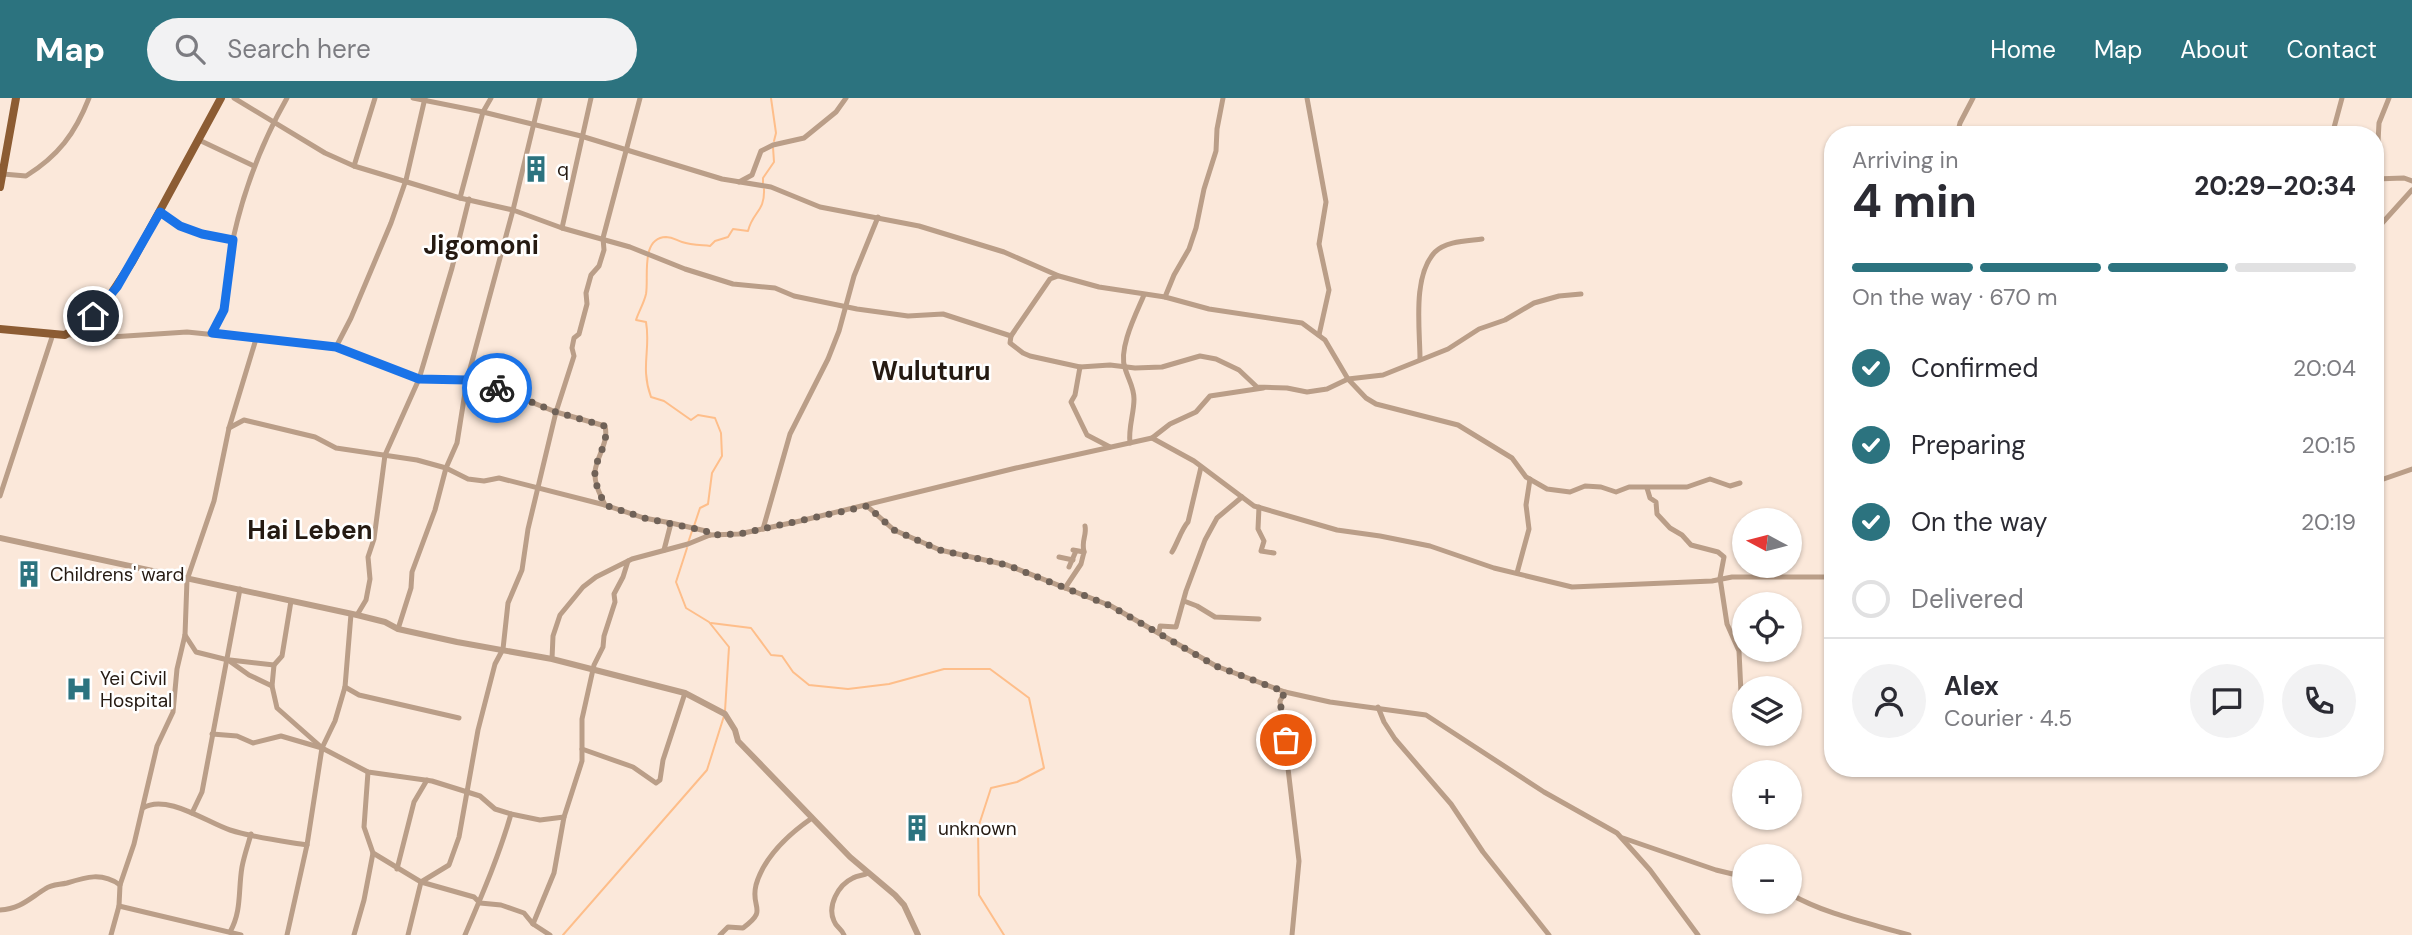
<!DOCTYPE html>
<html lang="en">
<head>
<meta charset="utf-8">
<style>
	:root { --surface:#fff; --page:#f2f2f3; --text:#2b2b33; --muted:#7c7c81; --line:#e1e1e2; --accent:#2c737f }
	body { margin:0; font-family:"DM Sans",sans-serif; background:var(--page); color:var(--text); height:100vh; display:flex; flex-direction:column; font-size:26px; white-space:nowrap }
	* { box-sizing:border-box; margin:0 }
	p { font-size:23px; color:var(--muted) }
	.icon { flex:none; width:38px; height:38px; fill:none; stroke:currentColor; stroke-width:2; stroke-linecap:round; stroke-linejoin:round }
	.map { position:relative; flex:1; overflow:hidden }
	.panel { position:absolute; left:1824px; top:28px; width:560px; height:651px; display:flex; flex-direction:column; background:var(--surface); border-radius:28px; box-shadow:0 2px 5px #0004 }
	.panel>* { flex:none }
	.needle { width:46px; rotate:277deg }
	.fabs { position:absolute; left:1732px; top:410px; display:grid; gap:14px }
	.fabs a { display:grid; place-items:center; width:70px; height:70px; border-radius:50%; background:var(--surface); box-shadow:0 2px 5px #0004; font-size:35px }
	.pin { position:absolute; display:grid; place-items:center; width:60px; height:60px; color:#fff; margin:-30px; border:4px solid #fff; border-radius:50%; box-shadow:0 2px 7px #0007 }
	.courier { position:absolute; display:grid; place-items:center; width:70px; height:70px; margin:-35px; border:5px solid #1a73e8; border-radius:50%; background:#fff; color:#222; box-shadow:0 2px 9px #0007 }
	.headline em { font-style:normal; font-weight:700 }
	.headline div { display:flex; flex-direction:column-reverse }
	.headline { display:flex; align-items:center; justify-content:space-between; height:119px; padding:0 28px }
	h1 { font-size:46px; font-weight:700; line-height:52px }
	.bar { display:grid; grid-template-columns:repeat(4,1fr); gap:10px 7px; align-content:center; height:84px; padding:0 28px }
	.bar i { height:9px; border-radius:5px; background:var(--line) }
	.bar .selected { background:var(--accent) }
	.bar p { grid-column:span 4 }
	.line { display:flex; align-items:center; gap:18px; padding:0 28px; border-top:2px solid var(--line) }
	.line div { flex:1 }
	.round { display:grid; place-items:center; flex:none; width:74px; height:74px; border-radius:37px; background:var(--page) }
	ol { padding:0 28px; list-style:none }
	li { display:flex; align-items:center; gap:21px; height:77px }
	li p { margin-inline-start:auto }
	li .icon { padding:7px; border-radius:50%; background:var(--accent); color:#fff; stroke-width:4 }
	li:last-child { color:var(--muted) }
	li i { width:38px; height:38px; border:4px solid var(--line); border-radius:50% }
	header { display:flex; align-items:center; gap:42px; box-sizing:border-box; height:98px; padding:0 35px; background:var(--accent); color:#fff }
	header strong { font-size:33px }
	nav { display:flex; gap:38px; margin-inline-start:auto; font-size:24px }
	.search { width:490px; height:63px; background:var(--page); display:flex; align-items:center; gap:18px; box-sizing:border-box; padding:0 24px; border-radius:38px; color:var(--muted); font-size:26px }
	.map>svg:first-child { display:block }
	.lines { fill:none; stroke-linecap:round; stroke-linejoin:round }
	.stream { stroke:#febe8a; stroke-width:2 }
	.minor { stroke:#ba9e88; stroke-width:5 }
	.tertiary { stroke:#ba9e88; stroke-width:6 }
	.primary { stroke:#8c5c33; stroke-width:8 }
	.done { stroke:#706258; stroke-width:7; stroke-dasharray:0 12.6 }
	.route { stroke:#1a73e8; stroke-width:9 }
	.labels { text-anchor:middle; stroke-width:5; stroke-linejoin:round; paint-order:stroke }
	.poi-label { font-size:19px; fill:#251a12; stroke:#fff; text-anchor:start }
	.district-label { font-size:26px; font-weight:bold; fill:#251a12; stroke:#fff }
</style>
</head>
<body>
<header>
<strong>Map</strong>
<div class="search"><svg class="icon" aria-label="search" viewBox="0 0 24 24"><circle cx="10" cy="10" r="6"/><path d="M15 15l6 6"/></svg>Search here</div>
<nav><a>Home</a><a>Map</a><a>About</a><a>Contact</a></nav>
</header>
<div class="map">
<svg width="2412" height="837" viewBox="0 0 2412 837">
	<rect width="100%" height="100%" fill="#fbe8da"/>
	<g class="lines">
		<g class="stream">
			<polyline points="771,0 776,35 774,43"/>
			<polyline points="763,85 763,80 774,64 773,49"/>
			<path d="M694 428 700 410 708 406 712 375 722 358 721 335 715 320 698 317 691 322 664 303 651 299C640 269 651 251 646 224L636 222C639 213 644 205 646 196 649 179 640 140 666 139 673 139 676 142 682 144 691 147 701 147 710 148L715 143 728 139 733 131 748 133C753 113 765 114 764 91"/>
			<polyline points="688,445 692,433"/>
			<polyline points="687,450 676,484 686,510 709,524 729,549 725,613"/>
			<polyline points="711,525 751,530 771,557 782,558 793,574 809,587 848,591 889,586 944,571 990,571 1029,600 1044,670 1017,684 991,690 978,730 979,797 1004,837"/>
			<polyline points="563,837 707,672 724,618"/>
		</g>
		<g class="minor">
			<polyline points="234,0 325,55 354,68 460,100 513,112 562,130 630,149 685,171 733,186 775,190 794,198 857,211 908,218 943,216 1011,238 1010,245 1023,255 1030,258 1080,269 1110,267 1135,270 1162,269 1200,258 1216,261 1239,272 1257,289 1287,290 1307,294 1327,291 1348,281 1383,277 1448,251 1479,231 1505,222 1534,205 1559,198 1581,196"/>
			<polyline points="413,0 483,14 581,38 722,81 771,89 820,109 919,128 1004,154 1059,178 1099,189 1165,199 1209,211 1302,225 1325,242 1348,281 1366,300 1376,306 1458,327 1512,360 1526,379 1547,391 1570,394 1585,388 1601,389 1616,394 1629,389 1687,389 1710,381 1730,388 1740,385"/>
			<polyline points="1307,0 1326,104 1319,146 1329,192 1319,237"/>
			<polyline points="1957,37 1960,25 1973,0"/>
			<polyline points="2332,37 2342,0"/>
			<polyline points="199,42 254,68"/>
			<polyline points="354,68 375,0"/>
			<path d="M3 76 26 78C58 58 75 36 89 0"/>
			<polyline points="2375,81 2404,80 2412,83"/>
			<polyline points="2376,81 2379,25 2389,0"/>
			<polyline points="739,84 752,77 761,53 773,47 804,40 836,14 846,0"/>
			<polyline points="460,100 483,14 491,0"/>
			<polyline points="160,114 180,128 202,136 233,142"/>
			<polyline points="562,130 591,0"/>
			<polyline points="2375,133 2412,92"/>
			<polyline points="1165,199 1174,177 1189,151 1196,130 1204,91 1216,53 1217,31 1223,0"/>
			<path d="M212 235C231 202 225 176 233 141 244 91 262 44 287 0"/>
			<path d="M68 237 111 239 187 234 336 249 419 281 467 282 491 288 556 314 605 328C609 344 597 358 595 373 594 386 600 396 605 407"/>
			<polyline points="1011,238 1050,181 1058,178"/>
			<polyline points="336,249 351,220 391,125 406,82 425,0"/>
			<path d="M1420 261C1420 232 1412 178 1435 154 1446 143 1467 143 1482 141"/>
			<polyline points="1080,269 1075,297 1071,304 1087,337 1110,349"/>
			<polyline points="229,330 244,322 315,339 336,350 417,362 446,370 468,381 484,383 499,380 605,407 644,420 671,425 664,452"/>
			<polyline points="1152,340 1170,326 1196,314 1210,298 1263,290"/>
			<path d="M1130 345C1128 330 1134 316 1134 301 1134 289 1128 281 1125 270 1118 251 1136 216 1144 197"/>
			<polyline points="2375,384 2412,371"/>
			<polyline points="1647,390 1650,400 1656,404 1657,416 1670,430 1682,437 1691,447 1718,454 1724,459 1720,480 1727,526 1739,553 1742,616"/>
			<polyline points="0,398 53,236"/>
			<polyline points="867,408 894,432 940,452 1007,467 1111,508 1216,568 1285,594 1330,604 1426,617 1544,694 1617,735 1650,772 1698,837"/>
			<polyline points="1259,409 1258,431 1264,443 1261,453 1274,455"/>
			<polyline points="671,425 706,433 710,437"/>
			<polyline points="763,431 790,336 828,261 839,233 854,178 878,119"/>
			<path d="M1084 454C1081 443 1087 437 1085 428"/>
			<path d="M1172 454C1177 446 1182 430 1188 424L1201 369"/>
			<polyline points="1059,459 1073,462"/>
			<polyline points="1069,469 1076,453"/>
			<polyline points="1517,475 1529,431 1526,407 1530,381"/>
			<polyline points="1065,490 1081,466 1084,454 1073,452"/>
			<polyline points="1184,503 1197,508 1215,519 1259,521"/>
			<polyline points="357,517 366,502 370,481 368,459 374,441 385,357 419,281 452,170 469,101"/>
			<polyline points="398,531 411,490 412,474 435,412 446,370 457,345 467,282 513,112 540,0"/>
			<polyline points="1159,535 1160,528 1176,529 1186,493 1205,442 1217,420 1242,399"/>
			<polyline points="185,537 196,554 228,562 249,577 272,588 277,610 320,648"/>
			<polyline points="552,561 553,538 560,517 583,489 596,479 632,461 688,446 710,437 739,436 800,423 1016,370 1152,340 1194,363 1254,408 1337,432 1380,438 1430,448 1494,470 1572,489 1712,483 1732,479 1832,479"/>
			<polyline points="230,562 274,567 282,558 291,503"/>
			<polyline points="272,588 274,567"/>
			<polyline points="345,589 359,597 459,620"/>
			<polyline points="1285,594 1280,603 1299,763 1292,837"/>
			<polyline points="1378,609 1384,624 1395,641 1451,706 1483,754 1549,837"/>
			<polyline points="212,636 237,638 253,645 281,638 322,650 368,674 432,683 480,698 495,711 511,716 540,722 564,719"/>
			<polyline points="582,651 633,669 656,685 660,682 663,662 685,595"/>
			<path d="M143 710C166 695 208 725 230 732 255 740 282 743 307 747"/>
			<polyline points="192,715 202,694 240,491"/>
			<polyline points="1623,740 1716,772 1745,779"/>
			<polyline points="373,755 421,784 474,799 480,805 501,807 524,815 533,826 550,837"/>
			<polyline points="397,771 414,704 427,682"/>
			<path d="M1790 796C1827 817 1869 825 1909 837"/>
			<polyline points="119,808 241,837"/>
			<path d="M0 812C20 811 29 801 45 791 52 786 59 787 67 785 86 779 102 774 120 787"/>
			<polyline points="533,826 554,775 564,719 582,663 582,621 594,567 603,549 604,538 615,504 614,496 623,479 628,463"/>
			<path d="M230 834C242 813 238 792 242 769 244 758 248 747 251 736"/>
			<polyline points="111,837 119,808 120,787 134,746 157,648 173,614 177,571 185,537 187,482 214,403 229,330 256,241"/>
			<polyline points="287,837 307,747 322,650 335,623 345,589 351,516"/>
			<polyline points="354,837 364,802 373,755 364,729 368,674"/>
			<polyline points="408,837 421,784 449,767 459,739 478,632 495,566 503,551 508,505 522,472 528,431 556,314 574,258 572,250 574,240 579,236 587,206 586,195 591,177 599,168 604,152 603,140 640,0"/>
			<path d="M465 837C482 797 499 758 511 716"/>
			<path d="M720 837 728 829 743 830C769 811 750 811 756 787 764 759 789 736 812 720"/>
			<path d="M844 837C842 831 836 829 834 823 827 808 838 787 853 780 858 777 863 778 868 775"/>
		</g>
		<polyline class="tertiary" points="0,440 357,517 385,524 398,531 457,544 552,561 685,595 725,616 735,632 738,643 850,759 895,797 904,807 918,837"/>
		<g class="primary">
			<polyline points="0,89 16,0"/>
			<polyline points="0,231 65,237 93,218 105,205 132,164 221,0"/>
		</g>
	</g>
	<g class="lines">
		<path class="done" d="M497 290 556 314 605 328C609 344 597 358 595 373 594 385 600 396 605 407L644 420 706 433 710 437 739 436 867 408 894 432 940 452 1007 467 1111 508 1216 568 1285 594 1280 603 1286 642"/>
		<polyline class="route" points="93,218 117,189 160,114 180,128 202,136 233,142 224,212 212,235 336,249 419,281 467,282 497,290"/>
	</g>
	<defs>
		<symbol id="building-bare" viewBox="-9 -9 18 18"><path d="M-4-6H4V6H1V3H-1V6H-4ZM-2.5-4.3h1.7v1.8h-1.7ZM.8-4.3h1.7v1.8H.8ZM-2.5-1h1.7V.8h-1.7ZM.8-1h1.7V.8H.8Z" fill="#2c737f" stroke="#fff" stroke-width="2.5" paint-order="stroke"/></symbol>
		<symbol id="hospital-bare" viewBox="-9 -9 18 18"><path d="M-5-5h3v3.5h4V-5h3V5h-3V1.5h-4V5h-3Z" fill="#2c737f" stroke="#fff" stroke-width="2.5" paint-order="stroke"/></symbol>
	</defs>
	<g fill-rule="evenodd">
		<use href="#building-bare" x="517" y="52" width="38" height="38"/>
		<use href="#building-bare" x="10" y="457" width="38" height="38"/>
		<use href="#hospital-bare" x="60" y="572" width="38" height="38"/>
		<use href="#building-bare" x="898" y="711" width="38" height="38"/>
	</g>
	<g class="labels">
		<g class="poi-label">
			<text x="557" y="78">q</text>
			<text x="50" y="483">Childrens' ward</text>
			<text x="100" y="587">Yei Civil<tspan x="100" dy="22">Hospital</tspan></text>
			<text x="938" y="737">unknown</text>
		</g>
		<g class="district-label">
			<text x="481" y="156">Jigomoni</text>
			<text x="931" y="282">Wuluturu</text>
			<text x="310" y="441">Hai Leben</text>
		</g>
	</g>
</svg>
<div class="fabs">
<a><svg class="needle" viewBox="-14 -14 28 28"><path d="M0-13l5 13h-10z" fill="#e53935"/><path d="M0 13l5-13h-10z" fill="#7c7c81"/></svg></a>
<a><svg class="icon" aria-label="locate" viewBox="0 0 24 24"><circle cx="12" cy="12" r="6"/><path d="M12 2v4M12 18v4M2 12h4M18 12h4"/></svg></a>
<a><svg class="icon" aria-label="layers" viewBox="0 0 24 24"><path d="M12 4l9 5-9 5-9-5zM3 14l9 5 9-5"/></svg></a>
<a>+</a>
<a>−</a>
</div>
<div class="pin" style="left:1286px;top:642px;background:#ea580c"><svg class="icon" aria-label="bag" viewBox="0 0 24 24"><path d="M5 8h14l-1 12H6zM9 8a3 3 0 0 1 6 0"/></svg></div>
<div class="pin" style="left:93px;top:218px;background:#1f2937"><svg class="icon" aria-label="home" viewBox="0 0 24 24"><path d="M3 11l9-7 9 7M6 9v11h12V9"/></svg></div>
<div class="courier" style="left:497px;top:290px"><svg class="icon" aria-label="bike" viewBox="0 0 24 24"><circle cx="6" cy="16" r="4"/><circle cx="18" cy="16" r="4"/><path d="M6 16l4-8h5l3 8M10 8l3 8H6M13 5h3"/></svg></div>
<section class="panel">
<div class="headline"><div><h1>4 min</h1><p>Arriving in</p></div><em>20:29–20:34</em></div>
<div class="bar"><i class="selected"></i><i class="selected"></i><i class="selected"></i><i></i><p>On the way · 670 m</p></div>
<ol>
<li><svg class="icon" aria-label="check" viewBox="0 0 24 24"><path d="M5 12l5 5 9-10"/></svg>Confirmed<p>20:04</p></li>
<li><svg class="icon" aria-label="check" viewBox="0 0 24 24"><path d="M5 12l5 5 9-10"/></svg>Preparing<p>20:15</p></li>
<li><svg class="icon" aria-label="check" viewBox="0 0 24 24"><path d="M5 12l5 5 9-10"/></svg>On the way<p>20:19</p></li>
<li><i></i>Delivered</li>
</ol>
<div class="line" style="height:126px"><a class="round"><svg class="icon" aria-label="person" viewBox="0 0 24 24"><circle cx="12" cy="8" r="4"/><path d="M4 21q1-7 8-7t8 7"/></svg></a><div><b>Alex</b><p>Courier · 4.5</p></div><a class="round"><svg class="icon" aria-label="chat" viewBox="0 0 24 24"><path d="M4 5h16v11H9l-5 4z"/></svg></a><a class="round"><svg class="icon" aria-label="phone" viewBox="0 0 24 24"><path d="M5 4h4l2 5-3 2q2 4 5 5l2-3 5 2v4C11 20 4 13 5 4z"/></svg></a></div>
</section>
</div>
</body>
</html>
